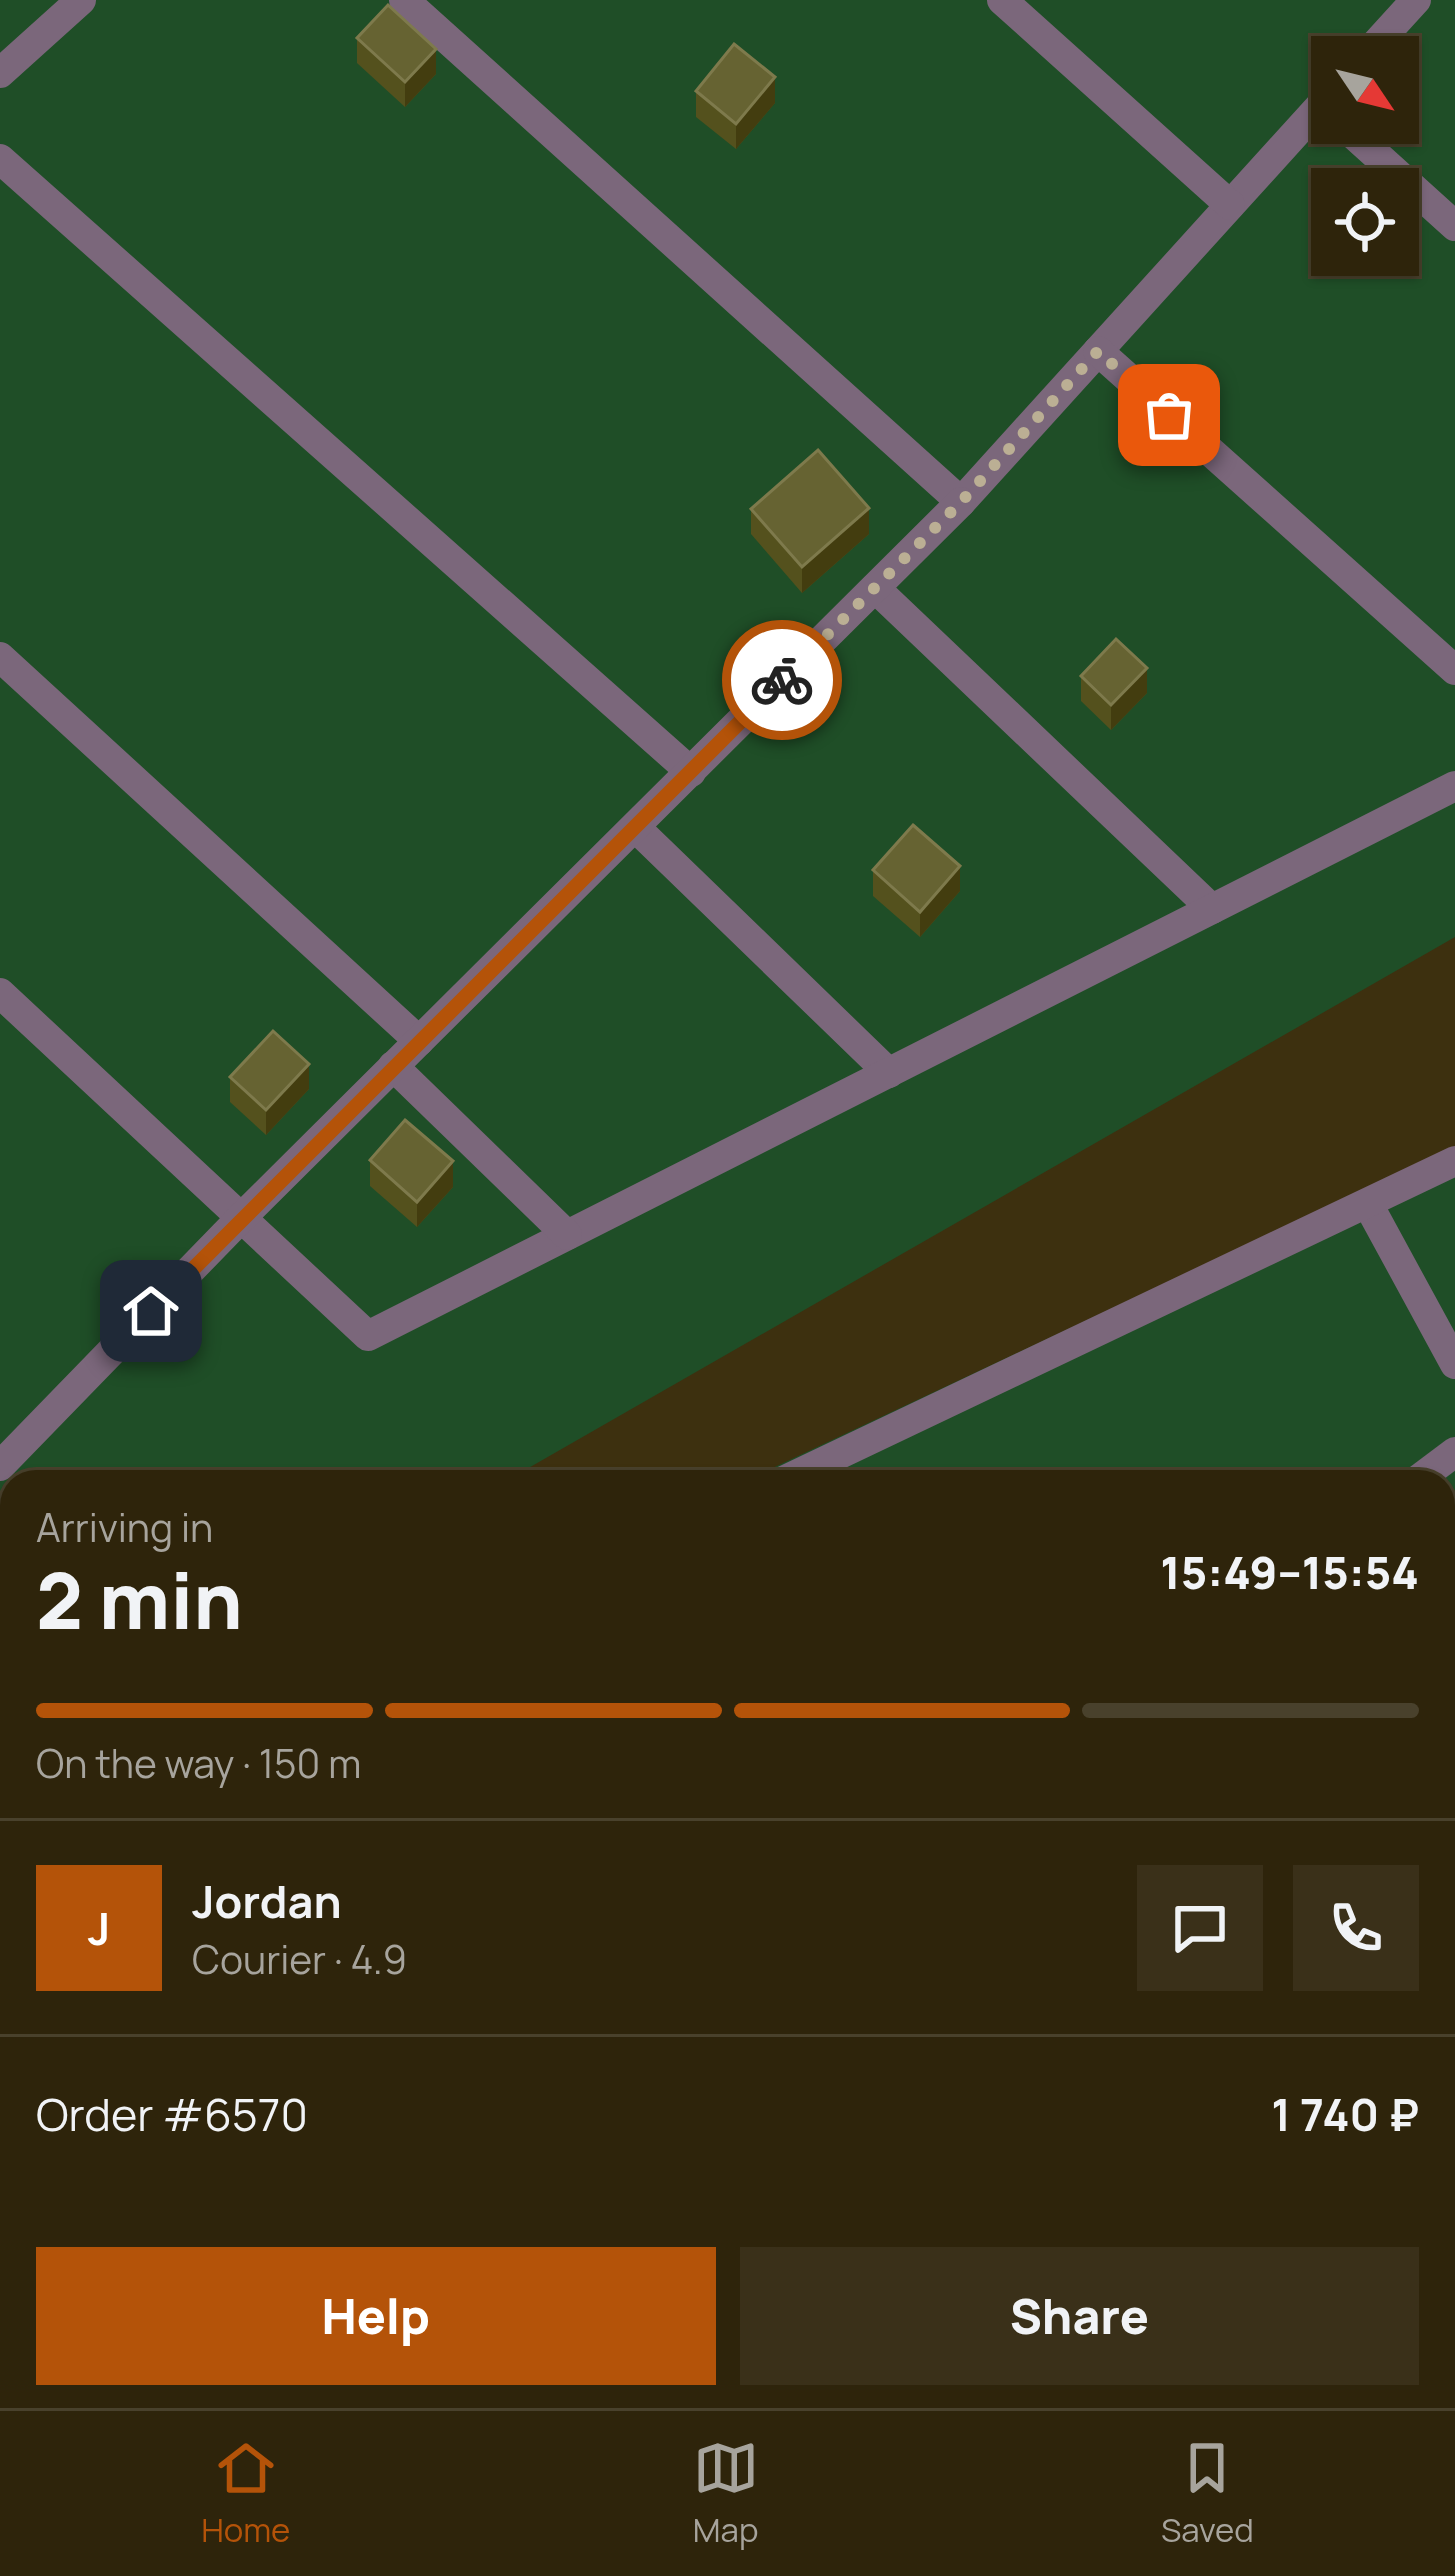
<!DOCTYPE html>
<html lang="en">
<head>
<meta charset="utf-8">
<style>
	:root { --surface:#2e240b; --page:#3a3019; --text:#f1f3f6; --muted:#a7a49d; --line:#49412c; --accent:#b45309 }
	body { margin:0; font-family:Manrope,sans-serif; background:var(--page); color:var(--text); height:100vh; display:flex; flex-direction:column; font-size:45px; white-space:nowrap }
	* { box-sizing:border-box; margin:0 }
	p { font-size:39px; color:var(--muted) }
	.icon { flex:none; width:66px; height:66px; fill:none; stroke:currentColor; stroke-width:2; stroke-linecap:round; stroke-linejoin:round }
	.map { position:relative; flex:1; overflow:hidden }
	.details { position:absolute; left:0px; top:1470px; width:1455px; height:939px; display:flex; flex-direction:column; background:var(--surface); border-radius:36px 36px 0 0; box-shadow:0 3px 9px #0004,0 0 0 3px var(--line) }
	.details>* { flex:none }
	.needle { width:78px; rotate:125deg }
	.buttons { position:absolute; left:1311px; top:36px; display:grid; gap:24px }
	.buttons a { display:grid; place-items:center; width:108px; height:108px; border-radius:0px; background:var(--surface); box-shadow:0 3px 9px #0004,0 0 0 3px var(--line); font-size:60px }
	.pin { position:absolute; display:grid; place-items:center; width:102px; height:102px; color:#fff; margin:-51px; border-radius:24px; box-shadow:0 6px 18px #0006 }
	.courier { position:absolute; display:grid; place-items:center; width:120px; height:120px; margin:-60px; border:9px solid #b45309; border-radius:50%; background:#fff; color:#222; box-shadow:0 3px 15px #0007 }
	.summary em { font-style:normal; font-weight:800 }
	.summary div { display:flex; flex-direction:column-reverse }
	.summary { display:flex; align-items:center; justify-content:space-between; height:204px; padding:0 36px }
	h1 { font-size:78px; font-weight:800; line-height:90px }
	.bar { display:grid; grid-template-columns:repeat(4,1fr); gap:18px 12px; align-content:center; height:144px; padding:0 36px }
	.bar i { height:15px; border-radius:9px; background:var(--line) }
	.bar .selected { background:var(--accent) }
	.bar p { grid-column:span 4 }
	.line { display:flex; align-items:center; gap:30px; padding:0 36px; border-top:3px solid var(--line) }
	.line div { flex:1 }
	.round { display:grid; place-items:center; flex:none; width:126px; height:126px; border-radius:0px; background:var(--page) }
	.primary-button { display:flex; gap:24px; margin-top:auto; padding:24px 36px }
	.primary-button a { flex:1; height:138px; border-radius:0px; background:var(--accent); color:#fff; font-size:48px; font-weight:800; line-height:138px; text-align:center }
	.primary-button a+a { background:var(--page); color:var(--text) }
	.menu { display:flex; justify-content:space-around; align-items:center; height:168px; border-top:3px solid var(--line); background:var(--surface); font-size:33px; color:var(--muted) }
	.menu a { display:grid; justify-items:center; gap:6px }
	.menu .selected { color:var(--accent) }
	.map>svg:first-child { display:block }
	.green { fill:#1f4e27; fill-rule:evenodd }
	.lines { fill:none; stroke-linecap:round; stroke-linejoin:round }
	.path { stroke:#96896c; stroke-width:8; stroke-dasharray:9 9; stroke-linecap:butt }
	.minor { stroke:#7b677b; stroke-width:30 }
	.wall { fill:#54511d }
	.shaded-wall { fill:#433d0f }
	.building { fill:#666332; stroke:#7e7a4c; stroke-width:3 }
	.done { stroke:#bbaf94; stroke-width:12; stroke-dasharray:0 21.6 }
	.route { stroke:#b45309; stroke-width:15 }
</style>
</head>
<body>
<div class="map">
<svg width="1455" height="2408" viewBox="0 0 1455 2408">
	<rect width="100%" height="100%" fill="#3d300f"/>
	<g class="green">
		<path d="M0 0H1455V937L504 1482H12V1764L0 1771ZM1332 57H1398V123H1332ZM1332 189H1398V255H1332Z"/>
		<polygon points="1455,1147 1455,2408 209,2408 202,2397 1443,2397 1443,1482 743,1482"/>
		<polygon points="12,1826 12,2099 0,2080 0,1832"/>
		<polygon points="0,2159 12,2180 12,2397 134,2397 140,2408 0,2408"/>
	</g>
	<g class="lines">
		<g class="path">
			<polyline points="0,2228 12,2251"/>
			<polyline points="91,2397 97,2408"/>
		</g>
		<g class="minor">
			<polyline points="404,0 961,502 1332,93"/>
			<polyline points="1002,0 1230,205"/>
			<polyline points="1364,57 1416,0"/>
			<polyline points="0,73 81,0"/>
			<polyline points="1341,123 1455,226"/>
			<polyline points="0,159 691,772"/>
			<polyline points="1098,351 1455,670"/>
			<polyline points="875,588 1212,909"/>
			<polyline points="0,657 419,1041"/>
			<polyline points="635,827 889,1073"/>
			<polyline points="0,993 368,1336 1455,786"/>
			<polyline points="393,1066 567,1235"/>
			<polyline points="1369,1206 1455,1364"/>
			<polyline points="0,1466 241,1218 961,502"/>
			<polyline points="781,1482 1455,1161"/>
			<polyline points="1415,1482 1455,1452"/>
			<polyline points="0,1870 12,1863"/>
			<polyline points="1443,1955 1455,1943"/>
			<polyline points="992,2408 1002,2397"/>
		</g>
	</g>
	<g class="wall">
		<polygon points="357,38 436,74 405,107 357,63"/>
		<polygon points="696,91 775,103 736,149 696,117"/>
		<polygon points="751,509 869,534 802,593 751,534"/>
		<polygon points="1081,676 1147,693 1111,730 1081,701"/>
		<polygon points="873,870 960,891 920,937 873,896"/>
		<polygon points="230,1077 309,1089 266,1135 230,1102"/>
		<polygon points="370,1160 453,1187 417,1227 370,1186"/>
		<polygon points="1274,2397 1364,2397 1353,2408 1274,2408"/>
	</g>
	<g class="shaded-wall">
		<polygon points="436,49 436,74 405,107 405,82"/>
		<polygon points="775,77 775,103 736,149 736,124"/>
		<polygon points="869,508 869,534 802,593 802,567"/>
		<polygon points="1147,668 1147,693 1111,730 1111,705"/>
		<polygon points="960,866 960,891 920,937 920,912"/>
		<polygon points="309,1064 309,1089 266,1135 266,1110"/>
		<polygon points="453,1161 453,1187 417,1227 417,1202"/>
		<polygon points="1340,2397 1364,2397 1353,2408 1330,2408"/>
	</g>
	<g class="building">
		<polygon points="388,5 436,49 405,82 357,38"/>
		<polygon points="734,44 775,77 736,124 696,91"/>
		<polygon points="818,450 869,508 802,567 751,509"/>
		<polygon points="1116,639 1147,668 1111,705 1081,676"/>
		<polygon points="913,825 960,866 920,912 873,870"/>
		<polygon points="273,1031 309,1064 266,1110 230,1077"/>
		<polygon points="405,1120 453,1161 417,1202 370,1160"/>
		<polygon points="747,2397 798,2397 810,2408 736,2408"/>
		<polygon points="1290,2397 1340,2397 1330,2408 1301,2408"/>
	</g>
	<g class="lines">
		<polyline class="done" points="782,680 961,502 1098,351 1169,415"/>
		<polyline class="route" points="151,1311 782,680"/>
	</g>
</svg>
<div class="buttons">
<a><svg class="needle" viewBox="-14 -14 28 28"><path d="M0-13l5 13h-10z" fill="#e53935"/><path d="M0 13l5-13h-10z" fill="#a7a49d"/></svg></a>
<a><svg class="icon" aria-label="locate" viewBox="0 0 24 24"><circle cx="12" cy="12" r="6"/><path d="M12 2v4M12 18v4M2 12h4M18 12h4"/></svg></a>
</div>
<div class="pin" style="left:1169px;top:415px;background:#ea580c"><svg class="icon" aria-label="bag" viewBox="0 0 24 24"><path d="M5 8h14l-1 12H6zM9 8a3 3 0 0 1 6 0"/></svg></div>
<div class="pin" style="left:151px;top:1311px;background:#1f2937"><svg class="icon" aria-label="home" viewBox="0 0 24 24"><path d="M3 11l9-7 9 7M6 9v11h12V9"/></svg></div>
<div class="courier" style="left:782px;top:680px"><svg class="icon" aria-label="bike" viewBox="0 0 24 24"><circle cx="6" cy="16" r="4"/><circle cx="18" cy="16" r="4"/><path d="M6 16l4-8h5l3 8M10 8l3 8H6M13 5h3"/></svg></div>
<section class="details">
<div class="summary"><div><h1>2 min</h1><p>Arriving in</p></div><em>15:49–15:54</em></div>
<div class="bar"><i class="selected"></i><i class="selected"></i><i class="selected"></i><i></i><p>On the way · 150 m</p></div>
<div class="line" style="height:216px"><b class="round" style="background:var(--accent);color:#fff">J</b><div><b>Jordan</b><p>Courier · 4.9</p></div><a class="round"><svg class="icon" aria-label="chat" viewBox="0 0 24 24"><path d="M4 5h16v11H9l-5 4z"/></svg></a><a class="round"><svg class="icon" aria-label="phone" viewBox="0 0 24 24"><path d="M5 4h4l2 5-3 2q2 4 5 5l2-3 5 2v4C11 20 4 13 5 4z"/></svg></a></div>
<div class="line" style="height:156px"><div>Order #6570</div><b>1 740 ₽</b></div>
<div class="primary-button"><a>Help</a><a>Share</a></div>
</section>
</div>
<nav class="menu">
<a class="selected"><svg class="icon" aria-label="home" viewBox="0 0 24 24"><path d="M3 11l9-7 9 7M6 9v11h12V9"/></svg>Home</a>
<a><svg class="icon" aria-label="map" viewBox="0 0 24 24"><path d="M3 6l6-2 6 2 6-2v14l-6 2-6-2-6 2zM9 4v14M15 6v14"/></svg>Map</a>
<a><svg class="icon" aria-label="saved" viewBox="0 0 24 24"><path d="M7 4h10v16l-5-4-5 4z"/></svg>Saved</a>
</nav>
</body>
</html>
